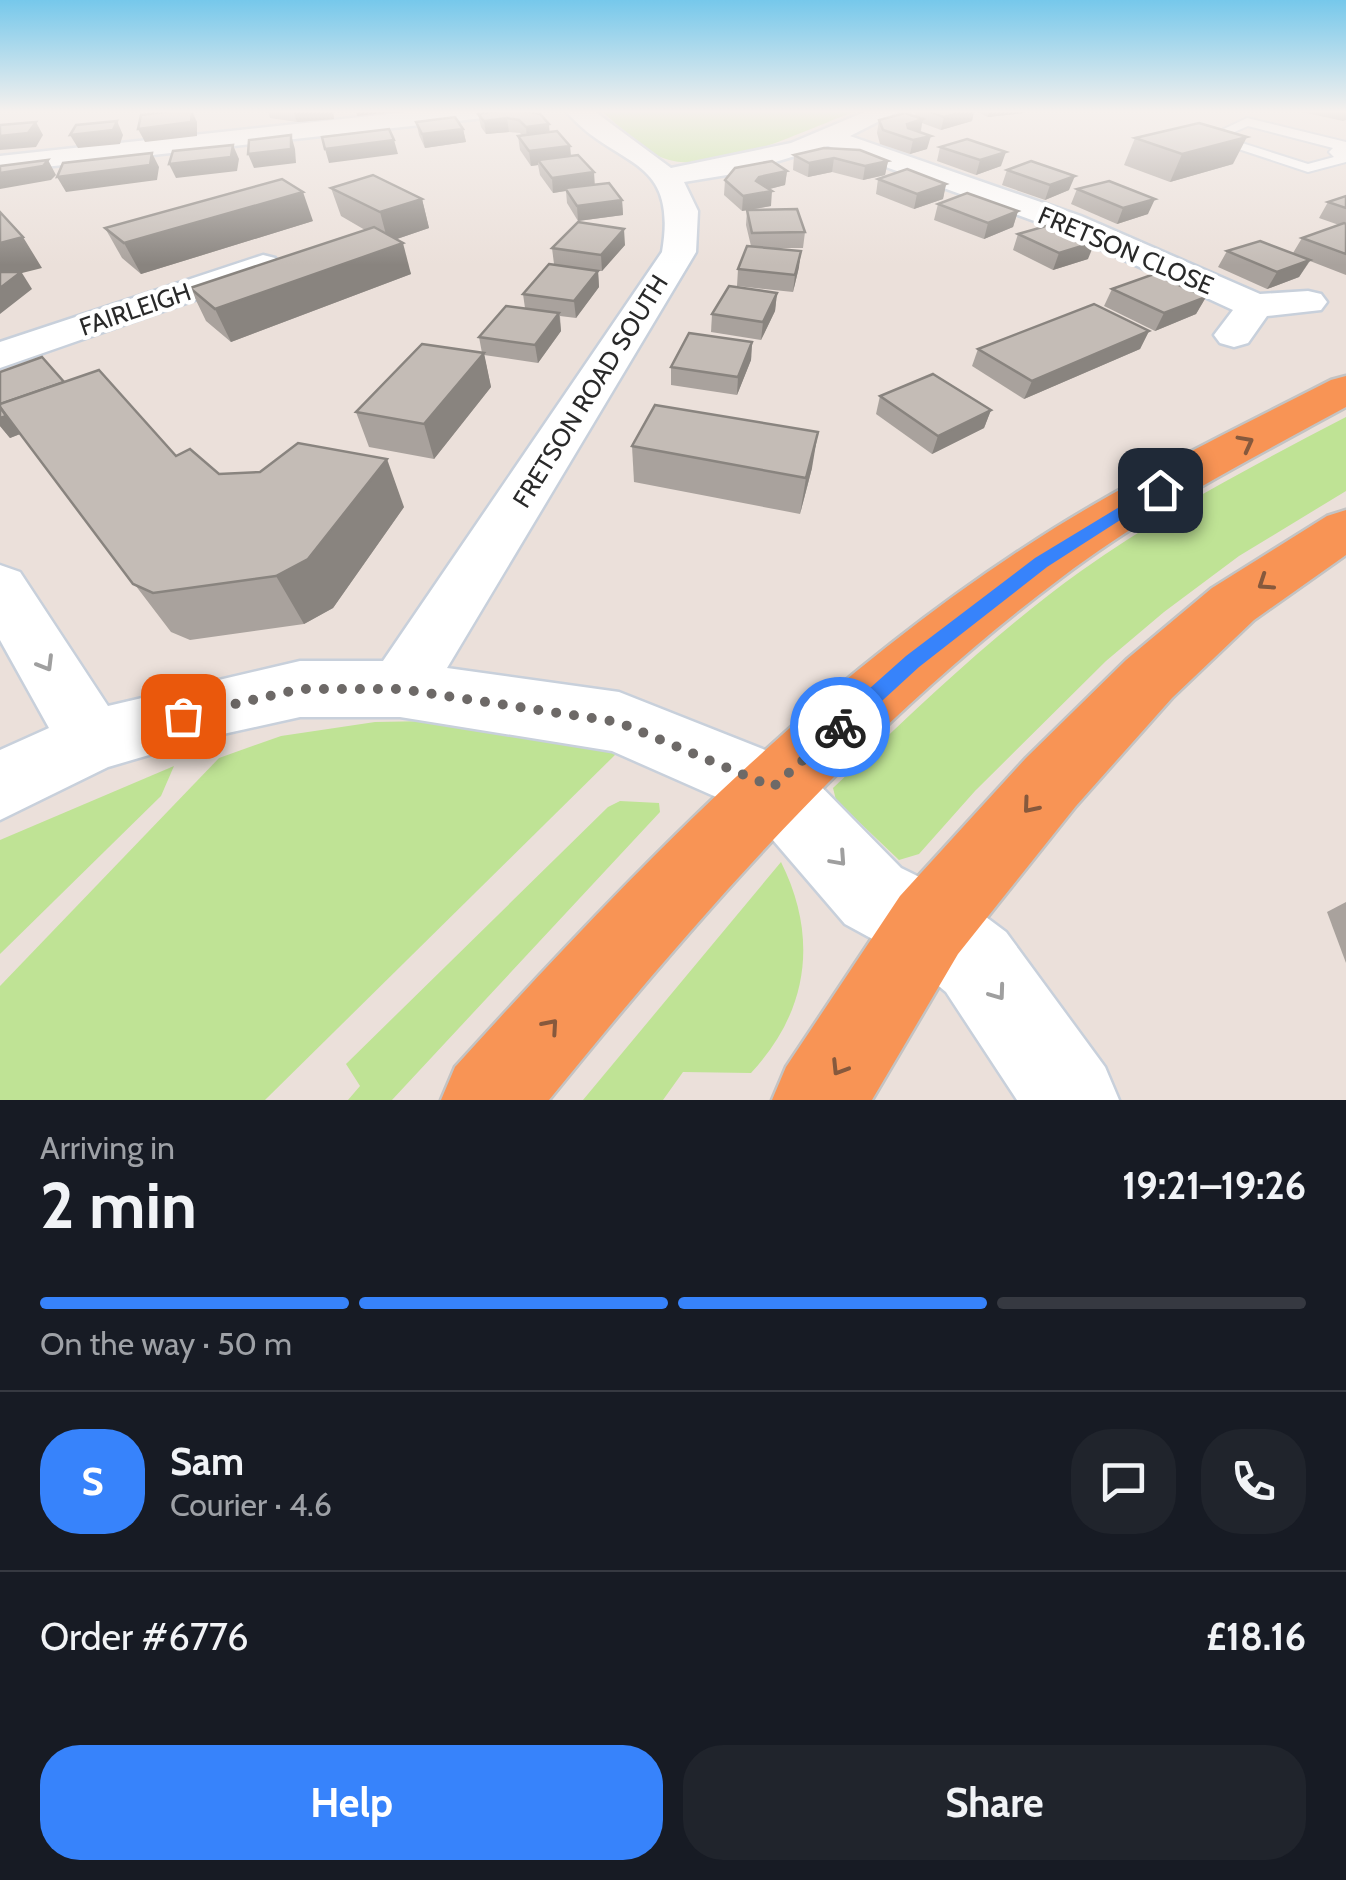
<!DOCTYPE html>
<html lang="en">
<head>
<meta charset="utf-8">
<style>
	:root { --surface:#171b24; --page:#20242c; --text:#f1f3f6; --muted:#9ea1a6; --line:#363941; --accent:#3783fb }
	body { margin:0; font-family:Cabin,sans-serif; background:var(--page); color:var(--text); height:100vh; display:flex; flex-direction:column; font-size:38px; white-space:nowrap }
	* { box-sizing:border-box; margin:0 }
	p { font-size:32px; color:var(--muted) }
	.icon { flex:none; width:55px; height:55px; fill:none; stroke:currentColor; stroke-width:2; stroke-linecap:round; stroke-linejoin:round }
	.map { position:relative; height:1100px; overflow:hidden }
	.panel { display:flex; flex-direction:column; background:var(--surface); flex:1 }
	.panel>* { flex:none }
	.pin { position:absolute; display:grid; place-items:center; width:85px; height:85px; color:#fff; margin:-42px; border-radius:20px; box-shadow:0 5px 15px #0006 }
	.courier { position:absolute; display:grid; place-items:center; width:100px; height:100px; margin:-50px; border:8px solid #3783fb; border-radius:50%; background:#fff; color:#222; box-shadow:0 2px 12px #0007 }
	.headline em { font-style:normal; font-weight:700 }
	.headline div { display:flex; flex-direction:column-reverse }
	.headline { display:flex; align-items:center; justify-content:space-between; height:170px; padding:0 40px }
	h1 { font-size:65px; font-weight:700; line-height:75px }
	.bar { display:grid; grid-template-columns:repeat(4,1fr); gap:15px 10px; align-content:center; height:120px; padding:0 40px }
	.bar i { height:12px; border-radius:8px; background:var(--line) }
	.bar .active { background:var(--accent) }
	.bar p { grid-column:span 4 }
	.line { display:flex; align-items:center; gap:25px; padding:0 40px; border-top:2px solid var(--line) }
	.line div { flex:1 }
	.round { display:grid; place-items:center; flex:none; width:105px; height:105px; border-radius:40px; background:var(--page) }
	.primary-button { display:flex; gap:20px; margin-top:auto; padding:20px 40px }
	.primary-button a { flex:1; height:115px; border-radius:40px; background:var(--accent); color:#fff; font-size:40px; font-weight:700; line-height:115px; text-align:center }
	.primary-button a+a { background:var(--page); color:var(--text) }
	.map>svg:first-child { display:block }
	.green { fill:#bfe395 }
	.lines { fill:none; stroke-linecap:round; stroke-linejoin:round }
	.service-casing { stroke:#c8d0db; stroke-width:4 }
	.minor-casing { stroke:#c8d0db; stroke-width:5 }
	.trunk-casing { stroke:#c3c3c3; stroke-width:5 }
	.service { fill:#fff; fill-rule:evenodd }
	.minor { fill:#fff; fill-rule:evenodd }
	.trunk { fill:#f89455; fill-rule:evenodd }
	.wall { fill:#a9a29d }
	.shaded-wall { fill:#89847f }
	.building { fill:#c4bcb6; stroke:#89847f; stroke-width:2.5 }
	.oneway { stroke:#86593d }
	.oneway2 { stroke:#9f9f9f }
	.route { fill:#3783fb }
	.done { stroke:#6d6967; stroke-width:10; stroke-dasharray:0 18 }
	.labels { text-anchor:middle; stroke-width:9; stroke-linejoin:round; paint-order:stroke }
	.far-street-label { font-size:25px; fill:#292929; stroke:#fff }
</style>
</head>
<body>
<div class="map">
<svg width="1346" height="1100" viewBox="0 0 1346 1100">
	<rect width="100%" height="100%" fill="#ebe0da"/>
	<g class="green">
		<path d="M601 111H857C809 127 714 178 663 158 642 150 619 125 601 111Z"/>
		<path d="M1346 417V491L1239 556 1164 612 1106 661 975 791 919 854 899 860 836 800 833 788C912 713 992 635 1081 571 1164 512 1256 464 1346 417Z"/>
		<polygon points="431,721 558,737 618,752 265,1100 0,1100 0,986 219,758 281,736 375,722"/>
		<polygon points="174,766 161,796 0,954 0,840"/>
		<polygon points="620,801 659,803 660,812 392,1100 348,1100 360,1086 346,1064 608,807"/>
		<path d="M781 862C819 938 808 1012 751 1073L683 1072 663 1100H583Z"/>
	</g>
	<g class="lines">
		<defs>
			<path id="service" d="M1247 118 1346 142V162L1308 172 1205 138ZM1248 126 1333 148 1329 152 1334 157 1308 164 1223 137Z"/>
			<g id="minor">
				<polygon points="417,111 495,111 483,118 0,172 0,156"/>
				<path d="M566 111H594L671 168 791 143 867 111H899L850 136 1081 216 1260 294 1308 291 1321 294 1327 302 1321 310 1267 316 1248 343 1234 347 1220 343 1214 335 1233 310 1059 230 828 146 739 173 684 182 698 211 696 252 447 668 619 692 798 763 901 868 958 896 1006 932 1105 1067 1119 1100H1017L946 992 900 954 845 924 748 811 612 751 400 717H300L214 736 108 767 0 820V750L49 728 0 640V565L20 572 108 706 300 661H383L662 252C679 153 614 169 566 111Z"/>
				<polygon points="263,255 275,258 280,265 275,272 0,368 0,342"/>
			</g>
			<g id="trunk">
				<path d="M1346 376V407C1249 460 1149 511 1061 578 865 725 703 910 549 1100H441L455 1067C628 876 808 689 1025 547 1122 483 1228 433 1331 380Z"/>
				<polygon points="1346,510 1346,555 1254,620 1172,698 1076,806 958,954 872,1100 772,1100 786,1067 900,896 1026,758 1126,660 1212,588 1327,516"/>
			</g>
		</defs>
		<use href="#service" class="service-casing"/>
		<use href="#minor" class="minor-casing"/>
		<use href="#trunk" class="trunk-casing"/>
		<use href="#service" class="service"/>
		<use href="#minor" class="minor"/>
		<use href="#trunk" class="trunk"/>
	</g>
	<g class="wall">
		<polygon points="268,111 333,111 334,119 297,122 270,118"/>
		<polygon points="502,111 550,132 570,146 571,156 594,172 594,184 622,200 623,215 578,221 567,203 566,191 553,193 540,175 538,165 531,166 520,150 518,136 522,135 520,133 509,132 486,134 481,127 478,114"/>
		<polygon points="916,111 974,111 972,121 941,130 922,123 921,132 927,149 910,154 880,144 877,133 879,120 915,116"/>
		<polygon points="976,111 1024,111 1024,113 988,117"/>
		<polygon points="1298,111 1346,111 1346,120 1343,121"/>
		<polygon points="416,122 463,129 466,142 425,148 419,135"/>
		<polygon points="1135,138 1233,164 1170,182 1124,165"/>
		<polygon points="940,147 1001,166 976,175 937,161"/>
		<polygon points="794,155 888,161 885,175 863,180 832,172 808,177 793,170"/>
		<polygon points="1007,170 1069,190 1045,200 1002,185"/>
		<polygon points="787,171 785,185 769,189 771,206 750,210 805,232 803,248 776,248 799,267 793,292 737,286 738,269 751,246 746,225 747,210 742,211 724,195 725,180"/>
		<polygon points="878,179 946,184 943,199 914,209 876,194"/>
		<polygon points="331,188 422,199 429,228 397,239 411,274 231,342 206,321 190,288 365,230 341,216"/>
		<polygon points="1077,189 1148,214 1117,224 1071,204"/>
		<polygon points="1346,196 1346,275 1310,261 1299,277 1267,289 1218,267 1227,251 1293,253 1302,238 1339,225 1319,218 1328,202"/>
		<polygon points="938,204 1018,211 1013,227 984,239 934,220"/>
		<polygon points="313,221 141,274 122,258 105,228"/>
		<polygon points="1018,234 1088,259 1053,270 1013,250"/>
		<polygon points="625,245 602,271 598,271 599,287 576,318 560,316 561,331 538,363 484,355 491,387 434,459 369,447 356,412 482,353 479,337 525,308 523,294 554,264 552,248"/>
		<polygon points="1112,289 1206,297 1196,314 1155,331 1104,306"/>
		<polygon points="777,293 775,311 761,340 711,332 712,314"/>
		<polygon points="1149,331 1140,349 1024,399 972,366 978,349"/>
		<polygon points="752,342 751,360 737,395 671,385 671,367"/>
		<polygon points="0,372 64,382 176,456 219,474 404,507 333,608 304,624 190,640 171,632 20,434 10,438 0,426"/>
		<polygon points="880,396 991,410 984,428 932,454 876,414"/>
		<polygon points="632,446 812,468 800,514 634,482"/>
		<polygon points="1346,902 1346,963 1327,912"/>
	</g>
	<g class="shaded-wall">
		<polygon points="192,111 197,122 197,136 145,142 138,129"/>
		<polygon points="293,111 333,111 334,119 297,122"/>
		<polygon points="356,111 403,111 357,116"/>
		<polygon points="965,111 974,111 972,121 941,130 944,117"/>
		<polygon points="989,111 1024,111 1024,113 988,117"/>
		<polygon points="507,118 509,132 486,134 484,121"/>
		<polygon points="923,119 920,133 905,137 907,124"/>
		<polygon points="117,121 123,135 120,144 78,148 70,135"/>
		<polygon points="36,122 43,135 36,147 0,150 0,136"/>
		<polygon points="549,124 550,138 527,140 526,127"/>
		<polygon points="463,129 466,142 425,148 422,134"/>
		<polygon points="291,135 295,149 296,163 254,168 248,154"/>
		<polygon points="931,136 927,149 910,154 913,140"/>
		<polygon points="1247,137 1233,164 1170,182 1182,154"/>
		<polygon points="394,140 398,154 329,163 325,149"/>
		<polygon points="233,145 239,159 237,171 176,178 169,164"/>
		<polygon points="570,146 571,160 538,160 538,165 531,166 529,151"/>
		<polygon points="1006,152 1001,166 976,175 980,160"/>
		<polygon points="152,153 159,167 157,180 66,192 57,177"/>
		<polygon points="834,158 832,172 808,177 809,163"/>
		<polygon points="48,160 56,175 51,180 0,189 0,173"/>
		<polygon points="888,161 885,175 863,180 865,166"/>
		<polygon points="787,171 785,185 758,192 772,191 771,206 742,211 743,196 759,177"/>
		<polygon points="594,172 595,187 565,188 565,191 553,193 552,178"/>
		<polygon points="1075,176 1069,190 1045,200 1050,185"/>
		<polygon points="946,184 943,199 914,209 917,194"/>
		<polygon points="303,192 313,221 141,274 124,243"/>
		<polygon points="422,199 429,228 388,242 380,212"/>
		<polygon points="1155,199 1148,214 1117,224 1123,208"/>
		<polygon points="622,200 623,215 578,221 577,206"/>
		<polygon points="1018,211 1013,227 984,239 988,223"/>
		<polygon points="624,229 625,245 602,271 601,255"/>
		<polygon points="23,237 42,268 22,273 32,289 0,314 0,243"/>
		<polygon points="1095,242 1088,259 1053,270 1059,253"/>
		<polygon points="403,243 411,274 231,342 215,309"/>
		<polygon points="801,251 799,267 793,292 795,275"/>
		<polygon points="1310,260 1299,277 1267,289 1277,272"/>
		<polygon points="598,271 599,287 576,318 574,301"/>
		<polygon points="777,293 775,311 761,340 763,322"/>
		<polygon points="1206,297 1196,314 1155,331 1164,313"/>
		<polygon points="559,313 561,331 538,363 535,345"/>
		<polygon points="1149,331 1140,349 1024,399 1032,381"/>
		<polygon points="752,342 751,360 737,395 738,377"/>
		<polygon points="484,353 491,387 434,459 424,424"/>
		<polygon points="71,391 84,409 10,438 0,426 0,418"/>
		<polygon points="991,410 984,428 932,454 938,436"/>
		<polygon points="818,432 812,468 800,514 806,478"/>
		<polygon points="387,459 404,507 333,608 304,624 276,576"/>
	</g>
	<g class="building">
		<polygon points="173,111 192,111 191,122 138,129 141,115"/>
		<polygon points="502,111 522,111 540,114 549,124 526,127 519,120 507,118 484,121 478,114"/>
		<polygon points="928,111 965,111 944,117"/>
		<polygon points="905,113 923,119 907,124 908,128 931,136 913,140 883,130 879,120"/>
		<polygon points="455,117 463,129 422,134 416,122"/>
		<polygon points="117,121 113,130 70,135 76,125"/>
		<polygon points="36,122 28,133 0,136 0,125"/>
		<polygon points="1199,123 1247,137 1182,154 1135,138"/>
		<polygon points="389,129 394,140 325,149 322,137"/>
		<polygon points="557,131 570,146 529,151 518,136"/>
		<polygon points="291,135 291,149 248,154 249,140"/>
		<polygon points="967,139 1006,152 980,160 940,147"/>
		<polygon points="233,145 231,157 169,164 173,151"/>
		<polygon points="824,148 860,150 888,161 865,166 834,158 809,163 794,155"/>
		<polygon points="152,153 150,165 57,177 63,163"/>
		<polygon points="578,155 594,172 552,178 538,160"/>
		<polygon points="48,160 43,166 0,173 0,166"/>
		<polygon points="772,161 787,171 759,177 756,181 772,191 743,196 725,180 735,168"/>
		<polygon points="1031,161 1075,176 1050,185 1007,170"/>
		<polygon points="907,169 946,184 917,194 878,179"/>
		<polygon points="373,175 422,199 380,212 331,188"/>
		<polygon points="282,179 303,192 124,243 105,228"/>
		<polygon points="1109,181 1155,199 1123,208 1077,189"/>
		<polygon points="609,183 622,200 577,206 565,188"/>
		<polygon points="967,193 1018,211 988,223 938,204"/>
		<polygon points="1346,196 1346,208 1328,202"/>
		<polygon points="797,209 805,232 752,233 747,210"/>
		<polygon points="0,212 23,237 0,243"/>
		<polygon points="578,222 624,229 601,255 552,248"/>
		<polygon points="1344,223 1346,224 1346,254 1302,238"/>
		<polygon points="1053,224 1095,242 1059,253 1018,234"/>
		<polygon points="374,227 403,243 215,309 190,288"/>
		<polygon points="1260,241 1310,260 1277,272 1227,251"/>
		<polygon points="747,246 801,251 795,275 738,269"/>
		<polygon points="549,264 598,271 574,301 523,294"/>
		<polygon points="0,272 21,272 0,288"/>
		<polygon points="1154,274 1206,297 1164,313 1112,289"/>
		<polygon points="729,286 777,293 763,322 712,314"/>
		<polygon points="1094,304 1149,331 1032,381 978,349"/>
		<polygon points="506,306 559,313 535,345 479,337"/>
		<polygon points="689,333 752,342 738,377 671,367"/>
		<polygon points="422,344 484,353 424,424 356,412"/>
		<polygon points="42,357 64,382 0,404 0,372"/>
		<polygon points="99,370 176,456 190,449 219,474 260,472 298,443 387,459 308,559 276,576 153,593 133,584 0,407 0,404"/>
		<polygon points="933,374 991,410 938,436 880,396"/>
		<polygon points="655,405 818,432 806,478 632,446"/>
		<polygon points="0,407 6,416 0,418"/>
	</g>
	<defs><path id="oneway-chevron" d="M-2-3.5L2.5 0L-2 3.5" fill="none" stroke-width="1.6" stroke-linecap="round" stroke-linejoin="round" transform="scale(2.5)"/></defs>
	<g class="oneway">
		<use href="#oneway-chevron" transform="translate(1246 443) rotate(-28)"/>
		<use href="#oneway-chevron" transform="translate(1265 583) rotate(146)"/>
		<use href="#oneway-chevron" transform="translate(1030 806) rotate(130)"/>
		<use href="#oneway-chevron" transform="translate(551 1026) rotate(-49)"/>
		<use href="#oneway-chevron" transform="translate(839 1068) rotate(122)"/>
	</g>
	<g class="oneway2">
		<use href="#oneway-chevron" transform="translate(46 664) rotate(59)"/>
		<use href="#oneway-chevron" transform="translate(839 859) rotate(48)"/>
		<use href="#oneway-chevron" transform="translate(998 993) rotate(54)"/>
	</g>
	<linearGradient id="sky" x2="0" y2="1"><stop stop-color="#76c8eb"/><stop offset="0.42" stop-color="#f6f1ee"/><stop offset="1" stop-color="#f6f1ee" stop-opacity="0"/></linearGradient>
	<rect width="1346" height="265" fill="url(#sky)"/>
	<polygon class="route" points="1154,486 1167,490 1047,567 919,667 847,733 833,733 833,721 906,656 1035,558"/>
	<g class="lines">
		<polyline class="done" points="183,716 300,689 400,689 618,722 773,787 840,727"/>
	</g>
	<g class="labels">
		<g class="far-street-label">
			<text transform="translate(1126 250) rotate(23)" y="9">FRETSON CLOSE</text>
			<text transform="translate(135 309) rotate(-19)" y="9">FAIRLEIGH</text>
			<text transform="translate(590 391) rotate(-58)" y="9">FRETSON ROAD SOUTH</text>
		</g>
	</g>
</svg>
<div class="pin" style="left:183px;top:716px;background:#ea580c"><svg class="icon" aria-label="bag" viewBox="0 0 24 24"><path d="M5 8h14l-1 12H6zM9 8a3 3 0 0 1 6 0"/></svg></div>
<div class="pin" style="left:1160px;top:490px;background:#1f2937"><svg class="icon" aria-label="home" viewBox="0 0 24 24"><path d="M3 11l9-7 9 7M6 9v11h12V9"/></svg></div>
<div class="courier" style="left:840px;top:727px"><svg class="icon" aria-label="bike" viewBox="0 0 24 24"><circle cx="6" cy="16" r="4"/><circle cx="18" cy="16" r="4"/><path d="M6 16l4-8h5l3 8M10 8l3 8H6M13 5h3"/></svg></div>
</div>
<section class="panel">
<div class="headline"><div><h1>2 min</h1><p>Arriving in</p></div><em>19:21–19:26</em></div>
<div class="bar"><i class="active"></i><i class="active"></i><i class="active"></i><i></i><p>On the way · 50 m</p></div>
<div class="line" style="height:180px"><b class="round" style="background:var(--accent);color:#fff">S</b><div><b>Sam</b><p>Courier · 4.6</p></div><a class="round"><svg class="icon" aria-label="chat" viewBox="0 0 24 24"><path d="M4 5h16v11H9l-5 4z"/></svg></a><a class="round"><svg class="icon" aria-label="phone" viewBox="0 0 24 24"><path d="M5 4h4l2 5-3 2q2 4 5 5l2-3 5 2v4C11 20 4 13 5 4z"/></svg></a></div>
<div class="line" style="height:130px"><div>Order #6776</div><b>£18.16</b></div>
<div class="primary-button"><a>Help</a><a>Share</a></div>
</section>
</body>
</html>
